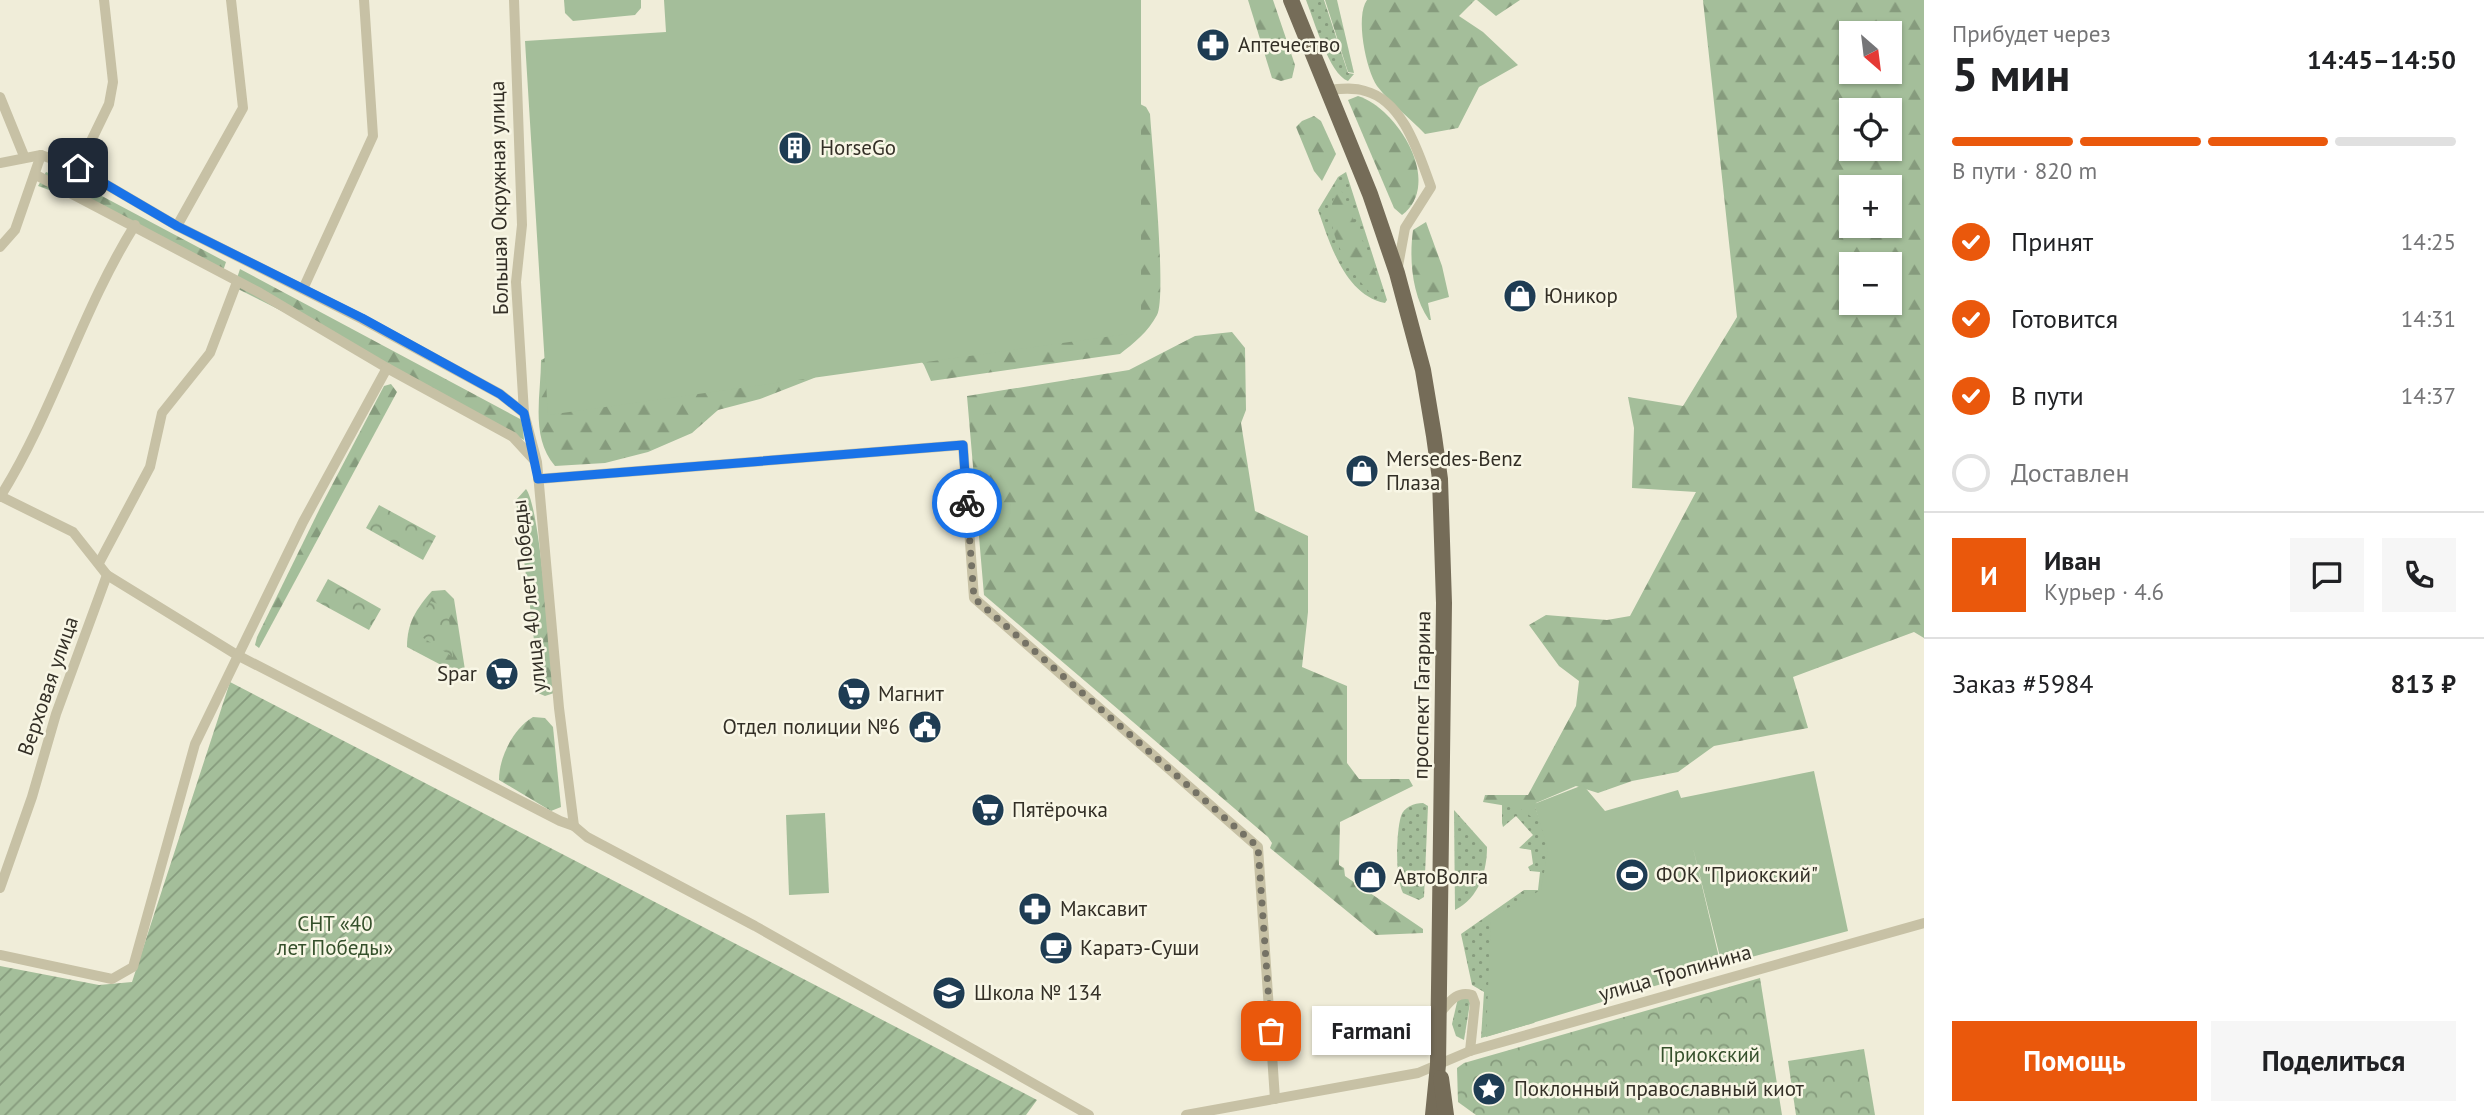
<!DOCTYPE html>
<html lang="ru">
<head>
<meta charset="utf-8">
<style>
	:root { --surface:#fff; --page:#f6f6f6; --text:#202124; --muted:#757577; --line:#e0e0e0; --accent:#ea580c }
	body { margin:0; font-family:"PT Sans",sans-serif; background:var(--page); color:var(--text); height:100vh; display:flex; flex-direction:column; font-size:26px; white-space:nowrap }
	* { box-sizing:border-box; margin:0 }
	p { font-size:23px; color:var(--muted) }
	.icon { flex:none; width:38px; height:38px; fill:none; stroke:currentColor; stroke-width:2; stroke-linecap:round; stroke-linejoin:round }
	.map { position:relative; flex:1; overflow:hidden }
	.drawer { display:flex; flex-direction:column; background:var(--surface); width:560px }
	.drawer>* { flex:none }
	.needle { width:46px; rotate:152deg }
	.fabs { position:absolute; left:1839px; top:21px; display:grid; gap:14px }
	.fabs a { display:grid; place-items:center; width:63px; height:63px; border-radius:0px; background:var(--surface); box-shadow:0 2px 5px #0004; font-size:35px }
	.pin { position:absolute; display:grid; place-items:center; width:60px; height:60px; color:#fff; margin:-30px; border-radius:14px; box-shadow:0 4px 10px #0006 }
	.courier { position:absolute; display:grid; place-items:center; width:70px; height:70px; margin:-35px; border:5px solid #1a73e8; border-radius:50%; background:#fff; color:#222; box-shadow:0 2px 9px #0007 }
	.bubble { position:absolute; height:49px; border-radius:0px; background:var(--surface); box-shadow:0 2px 5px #0004; font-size:23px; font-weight:700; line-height:49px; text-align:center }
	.summary em { font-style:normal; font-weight:700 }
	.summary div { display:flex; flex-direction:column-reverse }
	.summary { display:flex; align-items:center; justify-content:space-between; height:119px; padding:0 28px }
	h1 { font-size:46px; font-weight:700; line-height:52px }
	.bar { display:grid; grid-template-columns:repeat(4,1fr); gap:10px 7px; align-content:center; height:84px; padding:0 28px }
	.bar i { height:9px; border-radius:5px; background:var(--line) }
	.bar .on { background:var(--accent) }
	.bar p { grid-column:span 4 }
	.line { display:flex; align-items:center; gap:18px; padding:0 28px; border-top:2px solid var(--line) }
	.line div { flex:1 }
	.round { display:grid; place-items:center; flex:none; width:74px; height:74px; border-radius:0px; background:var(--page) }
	ol { padding:0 28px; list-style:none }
	li { display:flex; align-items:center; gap:21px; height:77px }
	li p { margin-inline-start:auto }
	li .icon { padding:7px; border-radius:50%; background:var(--accent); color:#fff; stroke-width:4 }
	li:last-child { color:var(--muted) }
	li i { width:38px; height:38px; border:4px solid var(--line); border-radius:50% }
	.button { display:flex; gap:14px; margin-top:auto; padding:14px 28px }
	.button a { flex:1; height:80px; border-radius:0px; background:var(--accent); color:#fff; font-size:28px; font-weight:700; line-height:80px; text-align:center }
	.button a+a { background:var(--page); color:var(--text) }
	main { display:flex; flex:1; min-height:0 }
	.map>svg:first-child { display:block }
	.grass { fill:url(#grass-dots) }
	.forest { fill:url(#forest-firs); fill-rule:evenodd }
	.park { fill:url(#park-crowns) }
	.garden { fill:url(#garden-furrows) }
	.pitch { fill:#a4be9a }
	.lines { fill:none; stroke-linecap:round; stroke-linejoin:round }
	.street { stroke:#c7c1a5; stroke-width:10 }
	.primary { stroke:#756c58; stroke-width:16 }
	.done { stroke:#757265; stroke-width:7; stroke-dasharray:0 12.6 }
	.route { stroke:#1a73e8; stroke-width:9 }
	.labels { text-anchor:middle; stroke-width:5; stroke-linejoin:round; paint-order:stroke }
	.poi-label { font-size:21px; fill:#332f26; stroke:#f8f6e5; text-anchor:start }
	.street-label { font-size:21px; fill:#332f26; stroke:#f8f6e5 }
	.park-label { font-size:21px; fill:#35502b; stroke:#f8f6e5 }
</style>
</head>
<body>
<main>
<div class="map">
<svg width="1924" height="1115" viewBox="0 0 1924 1115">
	<defs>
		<pattern id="grass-dots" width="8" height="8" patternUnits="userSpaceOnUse" patternTransform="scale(1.75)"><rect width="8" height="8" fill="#a4be9a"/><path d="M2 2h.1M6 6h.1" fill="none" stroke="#869b7d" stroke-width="1.8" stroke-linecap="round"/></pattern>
		<pattern id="forest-firs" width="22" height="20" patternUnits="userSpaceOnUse" patternTransform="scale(1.75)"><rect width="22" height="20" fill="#a4be9a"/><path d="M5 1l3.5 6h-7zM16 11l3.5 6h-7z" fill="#869b7d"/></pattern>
		<pattern id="park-crowns" width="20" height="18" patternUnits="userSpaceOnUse" patternTransform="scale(1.75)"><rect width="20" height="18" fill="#a4be9a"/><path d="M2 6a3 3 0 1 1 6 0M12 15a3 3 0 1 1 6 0" fill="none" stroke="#869b7d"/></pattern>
		<pattern id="garden-furrows" width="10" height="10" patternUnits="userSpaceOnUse" patternTransform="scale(1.75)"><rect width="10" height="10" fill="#a4be9a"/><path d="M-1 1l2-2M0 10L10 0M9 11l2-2" fill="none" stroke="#869b7d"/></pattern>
	</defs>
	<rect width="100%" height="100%" fill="#f0edd9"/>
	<g class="grass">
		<path d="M1306 0H1324L1348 73 1354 74 1348 81C1329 74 1314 20 1306 0Z"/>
		<path d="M1346 172 1387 300 1385 303C1345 295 1330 244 1318 210L1338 177Z"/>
		<polygon points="1531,796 1550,848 1537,1019 1534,1023 1481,1038 1484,992 1472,985 1461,934 1524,890 1538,890 1540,872 1530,871 1528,867 1533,864 1531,850 1519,848 1533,835 1516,816 1503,827 1502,823 1502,797"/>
		<path d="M1423 803 1428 806 1424 897 1419 900 1403 893C1395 877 1396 833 1401 816 1404 807 1414 803 1423 803Z"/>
		<path d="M1454 810 1487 847C1487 871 1479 898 1455 910Z"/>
		<polygon points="1458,998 1469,999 1470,1003 1464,1040 1456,1036 1452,1024"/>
	</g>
	<g class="forest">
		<polygon points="1248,0 1273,0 1295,65 1292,78 1281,81 1272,78"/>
		<polygon points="1325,0 1337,0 1354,73 1348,72"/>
		<path d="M1367 0H1475L1459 16 1483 32 1518 65 1479 87 1458 128 1425 134C1410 118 1390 103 1377 86 1366 70 1355 16 1367 0Z"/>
		<polygon points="1477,0 1520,0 1496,16"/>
		<path d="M1703 0H1924V638L1914 632 1793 677 1808 728 1714 746 1678 772 1632 781 1598 793 1576 786 1536 803 1533 818 1519 808 1483 802 1485 795H1528L1576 706 1579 681 1559 666 1529 625 1546 615 1607 620 1630 616 1696 492 1632 488 1634 428 1628 397 1683 406 1737 317ZM1852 33H1890V72H1852ZM1852 110H1890V149H1852ZM1852 187H1890V226H1852ZM1852 264H1890V303H1852Z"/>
		<path d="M1358 96C1397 108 1444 183 1402 215L1394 208 1348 100Z"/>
		<path d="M1138 103 1146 107 1150 114C1152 145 1167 297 1157 315 1148 332 1134 343 1120 354L931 381 924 365 911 347Z"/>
		<polygon points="1314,116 1321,121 1336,154 1322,181 1314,171 1296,127 1302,121"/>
		<polygon points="46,172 83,186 226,262 221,277 88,204 38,186"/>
		<path d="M1340 187 1376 273 1382 295H1372C1348 270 1315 219 1340 187Z"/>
		<path d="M1426 222 1442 266 1449 297 1428 303 1431 320H1429C1412 295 1409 260 1413 230Z"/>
		<polygon points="240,269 522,420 524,440 391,366 234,287"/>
		<polygon points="1232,332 1245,348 1246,410 1241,423 1255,511 1308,536 1308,612 1302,667 1347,686 1347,763 1359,779 1409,779 1413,786 1340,822 1339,865 1344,868 1345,876 1423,929 1423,933 1376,935 1270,848 1272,843 1268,837 984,595 967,396 1129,370 1195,336"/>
		<path d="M568 346 832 366 814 378 760 399 718 410 692 433 648 452 605 463 555 466C530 437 541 396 541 360Z"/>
		<polygon points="391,384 397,392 259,648 255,645 257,637 320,508 384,386"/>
		<path d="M526 489C541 509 550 659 554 693L545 696 538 693 533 629 516 500Z"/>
		<path d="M445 590 454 599 465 670 462 676 407 647C407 623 416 609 432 591Z"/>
		<path d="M533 717 545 718 553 727 561 807 551 811 499 780C499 757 513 729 533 717Z"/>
	</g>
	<g class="park">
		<polygon points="379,505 436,536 423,560 366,528"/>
		<polygon points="328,579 381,609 369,630 316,601"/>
		<polygon points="431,601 448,609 453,657 414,632"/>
		<polygon points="1760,978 1782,1115 1476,1115 1458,1102 1457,1068 1464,1063"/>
		<polygon points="1864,1049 1875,1115 1796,1115 1788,1061"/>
	</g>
	<polygon class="garden" points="230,682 1037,1100 1026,1115 0,1115 0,966 99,985 132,982"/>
	<g class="pitch">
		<polygon points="564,0 641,0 641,8 635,15 573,21 565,13"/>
		<polygon points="664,0 1141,0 1141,332 548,415 525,41 666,32"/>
		<polygon points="1814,771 1848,931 1722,965 1693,848 1721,966 1486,1037 1491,917 1541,890 1548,849 1534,804 1583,785 1605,811 1678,790 1681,798"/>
		<polygon points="825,813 829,893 789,895 786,815"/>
	</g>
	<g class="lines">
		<g class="street">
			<polyline points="514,0 522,225 516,282 524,413 537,462 559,708 574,826"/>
			<path d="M1327 90C1340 89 1353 87 1365 91 1404 101 1419 155 1431 187L1405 228 1398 266"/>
			<polyline points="0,97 24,156"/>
			<polyline points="0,163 41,155 78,168 177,226 362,319 500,394 524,413"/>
			<polyline points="78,168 109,104 113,82 104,0"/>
			<polyline points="36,175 260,293 387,368 513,437 536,462"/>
			<polyline points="177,226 243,108 231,0"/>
			<polyline points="0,247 15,230 41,155"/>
			<polyline points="303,289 373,136 364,0"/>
			<polyline points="538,479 963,445 974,598 1258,847 1275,1099"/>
			<polyline points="0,496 73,532 107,575 237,655 560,821 574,826 587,837 755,926 1089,1115"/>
			<path d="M0 497C54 411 81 311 135 225"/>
			<polyline points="99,563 150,467 162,413 210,353 237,282"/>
			<polyline points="0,888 32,797 56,714 107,575"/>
			<polyline points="0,955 112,979 133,967 195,744 303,522 387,368"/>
			<path d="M1439 1014C1449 1003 1456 990 1472 995L1475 1003 1470 1051"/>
			<polyline points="1186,1115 1418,1073 1470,1051 1924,923"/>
		</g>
		<g class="primary">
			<polyline points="1291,0 1370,194 1397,273 1423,370 1434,436 1440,479 1444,603 1438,1065 1433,1115"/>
			<polyline points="1441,1078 1446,1115"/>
		</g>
	</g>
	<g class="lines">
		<polyline class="done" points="967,503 974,598 1258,847 1271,1031"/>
		<polyline class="route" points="78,168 177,226 362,318 500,394 524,413 538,479 963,445 967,503"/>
	</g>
	<defs>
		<symbol id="pharmacy-disc" viewBox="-11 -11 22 22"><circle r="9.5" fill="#1e3c53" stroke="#f8f6e5"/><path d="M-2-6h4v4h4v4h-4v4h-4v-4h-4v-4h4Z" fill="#fff"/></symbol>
		<symbol id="building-disc" viewBox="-11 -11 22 22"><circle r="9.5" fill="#1e3c53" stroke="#f8f6e5"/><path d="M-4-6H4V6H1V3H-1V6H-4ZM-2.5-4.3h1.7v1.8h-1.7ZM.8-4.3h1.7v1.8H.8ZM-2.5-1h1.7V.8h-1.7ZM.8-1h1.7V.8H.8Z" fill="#fff"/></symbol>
		<symbol id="shop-disc" viewBox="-11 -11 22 22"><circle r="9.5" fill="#1e3c53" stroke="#f8f6e5"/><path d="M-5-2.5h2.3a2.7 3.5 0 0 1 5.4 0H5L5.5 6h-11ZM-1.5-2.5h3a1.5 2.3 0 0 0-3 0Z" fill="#fff"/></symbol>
		<symbol id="supermarket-disc" viewBox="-11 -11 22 22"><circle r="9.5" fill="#1e3c53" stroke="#f8f6e5"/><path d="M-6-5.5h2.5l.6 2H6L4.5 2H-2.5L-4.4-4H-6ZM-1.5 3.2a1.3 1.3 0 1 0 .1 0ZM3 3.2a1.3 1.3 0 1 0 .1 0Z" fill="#fff"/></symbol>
		<symbol id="civic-disc" viewBox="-11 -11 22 22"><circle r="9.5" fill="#1e3c53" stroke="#f8f6e5"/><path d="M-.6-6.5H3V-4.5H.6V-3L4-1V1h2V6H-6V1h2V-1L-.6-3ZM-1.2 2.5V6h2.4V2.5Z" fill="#fff"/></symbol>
		<symbol id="stadium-disc" viewBox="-11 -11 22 22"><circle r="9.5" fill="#1e3c53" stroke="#f8f6e5"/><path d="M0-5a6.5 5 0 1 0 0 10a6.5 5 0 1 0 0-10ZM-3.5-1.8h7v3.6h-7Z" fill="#fff"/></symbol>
		<symbol id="cafe-disc" viewBox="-11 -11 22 22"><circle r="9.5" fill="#1e3c53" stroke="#f8f6e5"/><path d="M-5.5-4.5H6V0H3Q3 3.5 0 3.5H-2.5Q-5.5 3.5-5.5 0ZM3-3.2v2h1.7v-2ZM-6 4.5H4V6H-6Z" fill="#fff"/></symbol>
		<symbol id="school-disc" viewBox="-11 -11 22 22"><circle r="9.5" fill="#1e3c53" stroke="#f8f6e5"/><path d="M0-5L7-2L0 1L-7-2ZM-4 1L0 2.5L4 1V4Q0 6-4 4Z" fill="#fff"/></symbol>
		<symbol id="sight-disc" viewBox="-11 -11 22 22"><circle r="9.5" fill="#1e3c53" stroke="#f8f6e5"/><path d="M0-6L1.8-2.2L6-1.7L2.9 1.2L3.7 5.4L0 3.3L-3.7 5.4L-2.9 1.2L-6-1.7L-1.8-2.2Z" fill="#fff"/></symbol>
	</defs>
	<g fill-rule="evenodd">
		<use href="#pharmacy-disc" x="1194" y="26" width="38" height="38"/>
		<use href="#building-disc" x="776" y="129" width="38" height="38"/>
		<use href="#shop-disc" x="1501" y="277" width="38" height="38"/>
		<use href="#shop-disc" x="1343" y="452" width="38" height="38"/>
		<use href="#supermarket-disc" x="483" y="655" width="38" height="38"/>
		<use href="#supermarket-disc" x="835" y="675" width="38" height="38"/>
		<use href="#civic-disc" x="906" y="708" width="38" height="38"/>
		<use href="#supermarket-disc" x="969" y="791" width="38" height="38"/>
		<use href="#stadium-disc" x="1613" y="856" width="38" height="38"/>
		<use href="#shop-disc" x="1351" y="858" width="38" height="38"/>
		<use href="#pharmacy-disc" x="1016" y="890" width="38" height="38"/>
		<use href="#cafe-disc" x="1037" y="929" width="38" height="38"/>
		<use href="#school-disc" x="930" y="974" width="38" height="38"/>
		<use href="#sight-disc" x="1470" y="1070" width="38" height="38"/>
	</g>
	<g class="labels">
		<g class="poi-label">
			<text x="1238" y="52">Аптечество</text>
			<text x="820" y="155">HorseGo</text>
			<text x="1544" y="303">Юникор</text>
			<text x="1386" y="466">Mersedes-Benz<tspan x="1386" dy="24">Плаза</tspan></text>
			<text x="477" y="681" text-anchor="end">Spar</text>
			<text x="878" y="701">Магнит</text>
			<text x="900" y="734" text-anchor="end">Отдел полиции №6</text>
			<text x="1012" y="817">Пятёрочка</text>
			<text x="1656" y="882">ФОК "Приокский"</text>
			<text x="1394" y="884">АвтоВолга</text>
			<text x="1060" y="916">Максавит</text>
			<text x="1080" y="955">Каратэ-Суши</text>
			<text x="974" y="1000">Школа № 134</text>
			<text x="1514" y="1096">Поклонный православный киот</text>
		</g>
		<g class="street-label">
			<text transform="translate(499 198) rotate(-91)" y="7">Большая Окружная улица</text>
			<text transform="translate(529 596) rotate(-96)" y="7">улица 40 лет Победы</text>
			<text transform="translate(48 686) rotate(-71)" y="7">Верховая улица</text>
			<text transform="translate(1422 695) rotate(-89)" y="7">проспект Гагарина</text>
			<text transform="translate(1675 973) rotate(-16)" y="7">улица Тропинина</text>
		</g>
		<g class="park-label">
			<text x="335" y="931">СНТ «40<tspan x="335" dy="24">лет Победы»</tspan></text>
			<text x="1710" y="1062">Приокский</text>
		</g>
	</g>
</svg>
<div class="fabs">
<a><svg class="needle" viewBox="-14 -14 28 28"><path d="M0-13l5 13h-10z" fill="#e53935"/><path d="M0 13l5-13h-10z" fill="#757577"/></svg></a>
<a><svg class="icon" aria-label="locate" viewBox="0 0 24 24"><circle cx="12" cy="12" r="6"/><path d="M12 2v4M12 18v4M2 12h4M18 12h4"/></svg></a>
<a>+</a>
<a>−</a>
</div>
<div class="pin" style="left:1271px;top:1031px;background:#ea580c"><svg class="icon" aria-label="bag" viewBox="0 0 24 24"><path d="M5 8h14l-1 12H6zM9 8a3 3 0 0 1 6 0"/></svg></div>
<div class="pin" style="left:78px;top:168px;background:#1f2937"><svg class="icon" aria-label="home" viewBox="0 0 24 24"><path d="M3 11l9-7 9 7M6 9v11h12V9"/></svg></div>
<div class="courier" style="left:967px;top:503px"><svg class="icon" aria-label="bike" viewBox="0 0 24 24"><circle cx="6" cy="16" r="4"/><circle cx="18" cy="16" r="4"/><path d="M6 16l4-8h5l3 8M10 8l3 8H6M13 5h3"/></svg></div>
<div class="bubble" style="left:1312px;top:1006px;width:119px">Farmani</div>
</div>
<section class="drawer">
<div class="summary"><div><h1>5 мин</h1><p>Прибудет через</p></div><em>14:45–14:50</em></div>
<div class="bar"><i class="on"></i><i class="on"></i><i class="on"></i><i></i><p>В пути · 820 m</p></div>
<ol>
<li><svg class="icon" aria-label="check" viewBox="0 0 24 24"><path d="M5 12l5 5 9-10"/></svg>Принят<p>14:25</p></li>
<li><svg class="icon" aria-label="check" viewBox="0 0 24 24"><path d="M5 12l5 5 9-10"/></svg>Готовится<p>14:31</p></li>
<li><svg class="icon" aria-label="check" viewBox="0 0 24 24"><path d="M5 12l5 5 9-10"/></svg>В пути<p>14:37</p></li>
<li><i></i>Доставлен</li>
</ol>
<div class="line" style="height:126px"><b class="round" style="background:var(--accent);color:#fff">И</b><div><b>Иван</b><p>Курьер · 4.6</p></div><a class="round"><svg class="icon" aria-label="chat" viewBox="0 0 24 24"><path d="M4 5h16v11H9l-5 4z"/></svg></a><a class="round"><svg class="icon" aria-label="phone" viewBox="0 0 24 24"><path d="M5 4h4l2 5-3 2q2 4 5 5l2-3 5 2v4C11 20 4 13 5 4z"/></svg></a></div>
<div class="line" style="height:91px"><div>Заказ #5984</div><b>813 ₽</b></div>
<div class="button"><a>Помощь</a><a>Поделиться</a></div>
</section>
</main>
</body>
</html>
